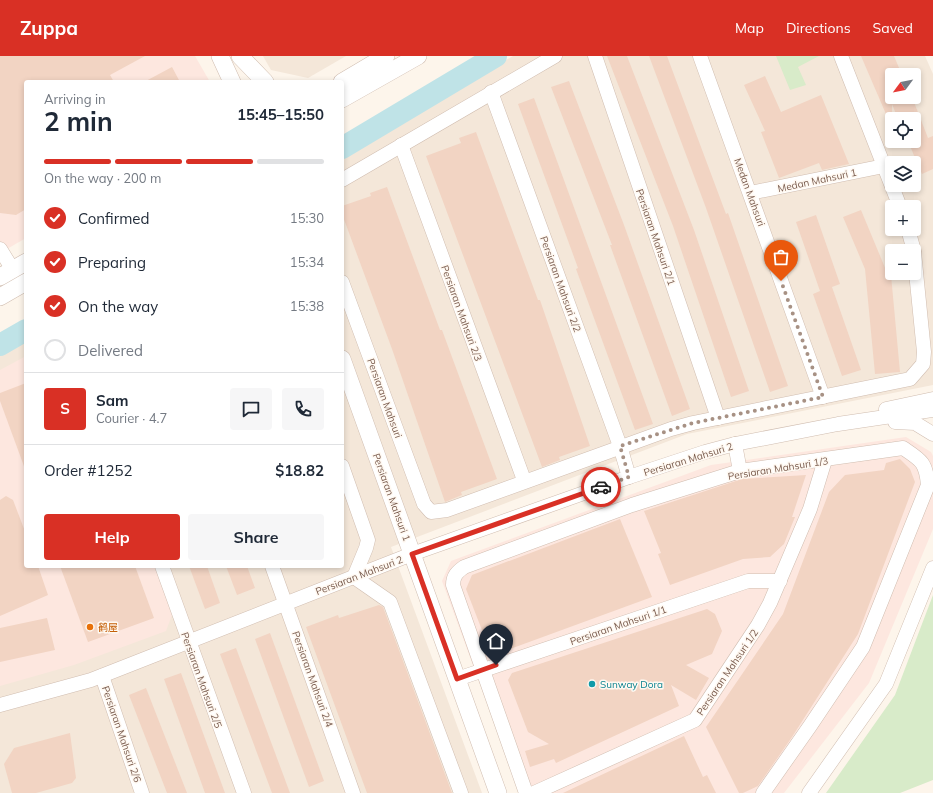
<!DOCTYPE html>
<html lang="en">
<head>
<meta charset="utf-8">
<style>
	:root { --surface:#fff; --page:#f6f6f7; --text:#1f2937; --muted:#747a83; --line:#e0e1e3; --accent:#d93025 }
	body { margin:0; font-family:Mulish,"Noto Sans SC",sans-serif; background:var(--page); color:var(--text); height:100vh; display:flex; flex-direction:column; font-size:15px; white-space:nowrap }
	* { box-sizing:border-box; margin:0 }
	p { font-size:13px; color:var(--muted) }
	.icon { flex:none; width:22px; height:22px; fill:none; stroke:currentColor; stroke-width:2; stroke-linecap:round; stroke-linejoin:round }
	.map { position:relative; flex:1; overflow:hidden }
	.panel { position:absolute; left:24px; top:24px; width:320px; height:488px; display:flex; flex-direction:column; background:var(--surface); border-radius:4px; box-shadow:0 2px 6px #0003 }
	.panel>* { flex:none }
	.needle { width:26px; rotate:238deg }
	.buttons { position:absolute; left:885px; top:12px; display:grid; gap:8px }
	.buttons a { display:grid; place-items:center; width:36px; height:36px; border-radius:4px; background:var(--surface); box-shadow:0 2px 6px #0003; font-size:20px }
	.pin { position:absolute; display:grid; place-items:center; width:34px; height:34px; color:#fff; margin:-41px -17px; border-radius:50% 50% 50% 0; rotate:-45deg; box-shadow:0 0 4px #0007 }
	.pin .icon { rotate:45deg }
	.courier { position:absolute; display:grid; place-items:center; width:40px; height:40px; margin:-20px; border:3px solid #d93025; border-radius:50%; background:#fff; color:#222; box-shadow:0 1px 5px #0007 }
	.summary em { font-style:normal; font-weight:700 }
	.summary div { display:flex; flex-direction:column-reverse }
	.summary { display:flex; align-items:center; justify-content:space-between; height:68px; padding:0 20px }
	h1 { font-size:26px; font-weight:700; line-height:30px }
	.bar { display:grid; grid-template-columns:repeat(4,1fr); gap:6px 4px; align-content:center; height:48px; padding:0 20px }
	.bar i { height:5px; border-radius:3px; background:var(--line) }
	.bar .on { background:var(--accent) }
	.bar p { grid-column:span 4 }
	.line { display:flex; align-items:center; gap:10px; padding:0 20px; border-top:1px solid var(--line) }
	.line div { flex:1 }
	.round { display:grid; place-items:center; flex:none; width:42px; height:42px; border-radius:4px; background:var(--page) }
	ol { padding:0 20px; list-style:none }
	li { display:flex; align-items:center; gap:12px; height:44px }
	li p { margin-inline-start:auto }
	li .icon { padding:4px; border-radius:50%; background:var(--accent); color:#fff; stroke-width:4 }
	li:last-child { color:var(--muted) }
	li i { width:22px; height:22px; border:2px solid var(--line); border-radius:50% }
	.action { display:flex; gap:8px; margin-top:auto; padding:8px 20px }
	.action a { flex:1; height:46px; border-radius:4px; background:var(--accent); color:#fff; font-size:16px; font-weight:700; line-height:46px; text-align:center }
	.action a+a { background:var(--page); color:var(--text) }
	header { display:flex; align-items:center; gap:24px; box-sizing:border-box; height:56px; padding:0 20px; background:var(--accent); color:#fff }
	header strong { font-size:19px }
	nav { display:flex; gap:22px; margin-inline-start:auto; font-size:14px }
	.map>svg:first-child { display:block }
	.residential { fill:#f4e7d9; fill-rule:evenodd }
	.commercial { fill:#fde7df }
	.green { fill:#d8ebc9 }
	.lines { fill:none; stroke-linecap:round; stroke-linejoin:round }
	.river { stroke:#bfe3e7; stroke-width:22 }
	.building { fill:#f2d4c3 }
	.minor-casing { stroke:#d0bdb0; stroke-width:15 }
	.tertiary-casing { stroke:#d0bdb0; stroke-width:18 }
	.minor { stroke:#fff; stroke-width:14 }
	.tertiary { stroke:#fff; stroke-width:17 }
	.done { stroke:#a79184; stroke-width:4; stroke-dasharray:0 7.2 }
	.route { stroke:#d93025; stroke-width:5 }
	.food-dot { fill:#e8710a; stroke:#fff9f2; stroke-width:1.5 }
	.culture-dot { fill:#0f9aa8; stroke:#fff9f2; stroke-width:1.5 }
	.labels { text-anchor:middle; stroke-width:3; stroke-linejoin:round; paint-order:stroke }
	.street-label { font-size:10px; fill:#795b4d; stroke:#fff9f2 }
	.food-label { font-size:10px; fill:#c56008; stroke:#fff9f2; text-anchor:start }
	.culture-label { font-size:10px; fill:#0d838f; stroke:#fff9f2; text-anchor:start }
</style>
</head>
<body>
<header>
<strong>Zuppa</strong>
<nav><a>Map</a><a>Directions</a><a>Saved</a></nav>
</header>
<div class="map">
<svg width="933" height="737" viewBox="0 0 933 737">
	<rect width="100%" height="100%" fill="#fdf5eb"/>
	<g class="residential">
		<polygon points="263,0 346,0 308,22 271,14"/>
		<path d="M513 0H925L933 18V329L687 378 391 491 482 737H0V297L26 282V510H342V99ZM892 19H914V41H892ZM892 63H914V85H892ZM892 107H914V129H892ZM892 151H914V173H892ZM892 195H914V217H892Z"/>
	</g>
	<g class="commercial">
		<polygon points="0,0 195,0 210,26 26,26 26,182 0,197"/>
		<polygon points="26,300 26,510 155,510 172,559 166,575 74,609 0,630 0,314"/>
		<polygon points="906,381 931,396 933,400 933,473 869,627 784,737 520,737 442,525 451,505 711,409"/>
	</g>
	<g class="green">
		<polygon points="776,0 819,0 798,11 806,29 790,34"/>
		<polygon points="933,539 933,724 900,737 826,737 895,639"/>
	</g>
	<g class="lines">
		<g class="river">
			<polyline points="342,92 496,0"/>
			<polyline points="0,289 26,274"/>
		</g>
	</g>
	<g class="building">
		<polygon points="0,0 145,0 110,19 114,26 26,26 26,153 16,159 0,157"/>
		<polygon points="607,0 627,0 694,174 749,335 731,341 673,170"/>
		<polygon points="649,0 667,0 726,158 728,157 788,330 770,336 706,152"/>
		<polygon points="861,0 894,0 902,19 892,19 892,41 912,41 928,82 933,80 933,113 922,118 910,90 914,88 914,63 898,63 892,48 892,72"/>
		<polygon points="172,11 180,26 144,26"/>
		<polygon points="765,20 781,56 821,39 849,108 822,114 819,107 779,122 761,76 765,75 744,29"/>
		<polygon points="569,25 624,169 690,353 672,360 610,189 612,189 551,31"/>
		<polygon points="534,42 653,368 635,374 576,213 578,212 518,48"/>
		<polygon points="476,76 538,244 540,244 590,390 559,401 560,404 542,411 426,100 461,87 459,82"/>
		<polygon points="387,131 440,274 442,274 497,423 461,436 462,439 445,446 392,293 342,158 342,150 371,140 370,137"/>
		<polygon points="861,154 888,219 891,219 900,316 875,318 865,213 843,161"/>
		<polygon points="816,159 840,228 832,231 861,314 842,320 813,238 820,235 796,166"/>
		<polygon points="26,327 26,413 25,413 0,345 0,337"/>
		<polygon points="900,403 910,413 915,426 858,578 792,681 758,730 743,737 739,737 706,671 783,558 829,436 845,419 884,414 886,407"/>
		<polygon points="806,419 792,461 795,461 784,488 770,501 743,503 670,529 658,498 661,497 644,455 742,423"/>
		<polygon points="6,440 13,444 26,478 26,510 38,510 48,539 0,560 0,444"/>
		<polygon points="620,463 652,541 502,596 487,587 466,533 472,519"/>
		<polygon points="60,510 135,510 154,562 88,586"/>
		<polygon points="189,510 207,510 220,547 205,553"/>
		<polygon points="226,510 247,510 255,532 237,539"/>
		<polygon points="379,549 383,551 452,737 367,737 306,571 338,559 339,562"/>
		<polygon points="707,553 715,558 722,575 712,598 686,609 709,622 696,644 671,629 679,650 556,707 554,703 530,711 525,695 549,688 528,676 508,624 512,617"/>
		<polygon points="47,562 55,594 0,606 0,572"/>
		<polygon points="270,577 324,725 309,731 255,583"/>
		<polygon points="236,592 290,737 272,737 220,598"/>
		<polygon points="181,617 225,737 205,737 164,623"/>
		<polygon points="146,632 187,737 167,737 129,639"/>
		<polygon points="70,677 76,722 72,727 36,737 12,737 4,708 14,692"/>
		<polygon points="684,680 703,721 707,719 716,737 563,737"/>
	</g>
	<g class="lines">
		<defs>
			<g id="minor">
				<polyline points="595,0 718,362"/>
				<polyline points="700,0 823,341"/>
				<polyline points="841,0 900,151"/>
				<polyline points="491,36 620,390 629,421"/>
				<polyline points="401,89 524,424"/>
				<polyline points="342,124 555,0"/>
				<polyline points="750,137 884,110"/>
				<polyline points="908,173 914,195"/>
				<polyline points="0,193 13,214"/>
				<polyline points="342,226 424,448 431,456 447,454 671,373 693,367 910,323 923,308 924,296 914,196"/>
				<polyline points="886,353 933,343"/>
				<polyline points="895,366 915,367 933,378"/>
				<polyline points="735,388 740,415"/>
				<polyline points="342,410 368,484 366,492 354,521"/>
				<polyline points="162,510 244,737"/>
				<polyline points="272,510 353,737"/>
				<polyline points="354,521 390,546 461,737"/>
				<polyline points="102,620 142,737"/>
				<polyline points="457,623 748,525 780,525"/>
				<polyline points="0,649 91,624 412,498 629,421 705,396 735,388 838,368 933,354"/>
				<path d="M526 737 453 529C453 520 457 516 464 511L632 449 740 415 903 392C921 404 926 406 928 429L863 591 810 670 763 737"/>
				<polyline points="534,737 695,664 758,569 770,547 810,453 825,404"/>
				<polyline points="809,737 886,628 933,512"/>
			</g>
			<g id="tertiary">
				<polyline points="220,0 232,26"/>
				<polyline points="240,0 265,26"/>
				<polyline points="342,26 386,0"/>
				<polyline points="342,43 418,0"/>
				<polyline points="0,221 26,206"/>
				<polyline points="0,241 26,226"/>
				<polyline points="342,303 498,737"/>
			</g>
		</defs>
		<use href="#minor" class="minor-casing"/>
		<use href="#tertiary" class="tertiary-casing"/>
		<use href="#minor" class="minor"/>
		<use href="#tertiary" class="tertiary"/>
	</g>
	<g class="lines">
		<polyline class="done" points="601,431 629,421 620,390 693,367 823,341 781,225"/>
		<polyline class="route" points="496,609 457,623 412,498 601,431"/>
	</g>
	<circle class="food-dot" cx="90" cy="571" r="4"/>
	<circle class="culture-dot" cx="592" cy="628" r="4"/>
	<g class="labels">
		<g class="street-label">
			<text transform="translate(817 124) rotate(-12)" y="4">Medan Mahsuri 1</text>
			<text transform="translate(750 136) rotate(70)" y="4">Medan Mahsuri</text>
			<text transform="translate(656 181) rotate(71)" y="4">Persiaran Mahsuri 2/1</text>
			<text transform="translate(561 228) rotate(70)" y="4">Persiaran Mahsuri 2/2</text>
			<text transform="translate(462 257) rotate(70)" y="4">Persiaran Mahsuri 2/3</text>
			<text transform="translate(385 342) rotate(70)" y="4">Persiaran Mahsuri</text>
			<text transform="translate(688 403) rotate(-17)" y="4">Persiaran Mahsuri 2</text>
			<text transform="translate(778 412) rotate(-9)" y="4">Persiaran Mahsuri 1/3</text>
			<text transform="translate(392 441) rotate(70)" y="4">Persiaran Mahsuri 1</text>
			<text transform="translate(359 519) rotate(-21)" y="4">Persiaran Mahsuri 2</text>
			<text transform="translate(618 569) rotate(-19)" y="4">Persiaran Mahsuri 1/1</text>
			<text transform="translate(727 616) rotate(-56)" y="4">Persiaran Mahsuri 1/2</text>
			<text transform="translate(313 623) rotate(70)" y="4">Persiaran Mahsuri 2/4</text>
			<text transform="translate(202 624) rotate(70)" y="4">Persiaran Mahsuri 2/5</text>
			<text transform="translate(122 678) rotate(71)" y="4">Persiaran Mahsuri 2/6</text>
		</g>
		<g class="food-label">
			<text x="98" y="575">鹤屋</text>
		</g>
		<g class="culture-label">
			<text x="600" y="632">Sunway Dora</text>
		</g>
	</g>
</svg>
<div class="buttons">
<a><svg class="needle" viewBox="-14 -14 28 28"><path d="M0-13l5 13h-10z" fill="#e53935"/><path d="M0 13l5-13h-10z" fill="#747a83"/></svg></a>
<a><svg class="icon" aria-label="locate" viewBox="0 0 24 24"><circle cx="12" cy="12" r="6"/><path d="M12 2v4M12 18v4M2 12h4M18 12h4"/></svg></a>
<a><svg class="icon" aria-label="layers" viewBox="0 0 24 24"><path d="M12 4l9 5-9 5-9-5zM3 14l9 5 9-5"/></svg></a>
<a>+</a>
<a>−</a>
</div>
<div class="pin" style="left:781px;top:225px;background:#ea580c"><svg class="icon" aria-label="bag" viewBox="0 0 24 24"><path d="M5 8h14l-1 12H6zM9 8a3 3 0 0 1 6 0"/></svg></div>
<div class="pin" style="left:496px;top:609px;background:#1f2937"><svg class="icon" aria-label="home" viewBox="0 0 24 24"><path d="M3 11l9-7 9 7M6 9v11h12V9"/></svg></div>
<div class="courier" style="left:601px;top:431px"><svg class="icon" aria-label="car" viewBox="0 0 24 24"><path d="M5 17H2v-5l4-1 3-4h7l3 4 3 1v5h-3M9 17h6M6 11h13"/><circle cx="7" cy="17" r="2"/><circle cx="17" cy="17" r="2"/></svg></div>
<section class="panel">
<div class="summary"><div><h1>2 min</h1><p>Arriving in</p></div><em>15:45–15:50</em></div>
<div class="bar"><i class="on"></i><i class="on"></i><i class="on"></i><i></i><p>On the way · 200 m</p></div>
<ol>
<li><svg class="icon" aria-label="check" viewBox="0 0 24 24"><path d="M5 12l5 5 9-10"/></svg>Confirmed<p>15:30</p></li>
<li><svg class="icon" aria-label="check" viewBox="0 0 24 24"><path d="M5 12l5 5 9-10"/></svg>Preparing<p>15:34</p></li>
<li><svg class="icon" aria-label="check" viewBox="0 0 24 24"><path d="M5 12l5 5 9-10"/></svg>On the way<p>15:38</p></li>
<li><i></i>Delivered</li>
</ol>
<div class="line" style="height:72px"><b class="round" style="background:var(--accent);color:#fff">S</b><div><b>Sam</b><p>Courier · 4.7</p></div><a class="round"><svg class="icon" aria-label="chat" viewBox="0 0 24 24"><path d="M4 5h16v11H9l-5 4z"/></svg></a><a class="round"><svg class="icon" aria-label="phone" viewBox="0 0 24 24"><path d="M5 4h4l2 5-3 2q2 4 5 5l2-3 5 2v4C11 20 4 13 5 4z"/></svg></a></div>
<div class="line" style="height:52px"><div>Order #1252</div><b>$18.82</b></div>
<div class="action"><a>Help</a><a>Share</a></div>
</section>
</div>
</body>
</html>
